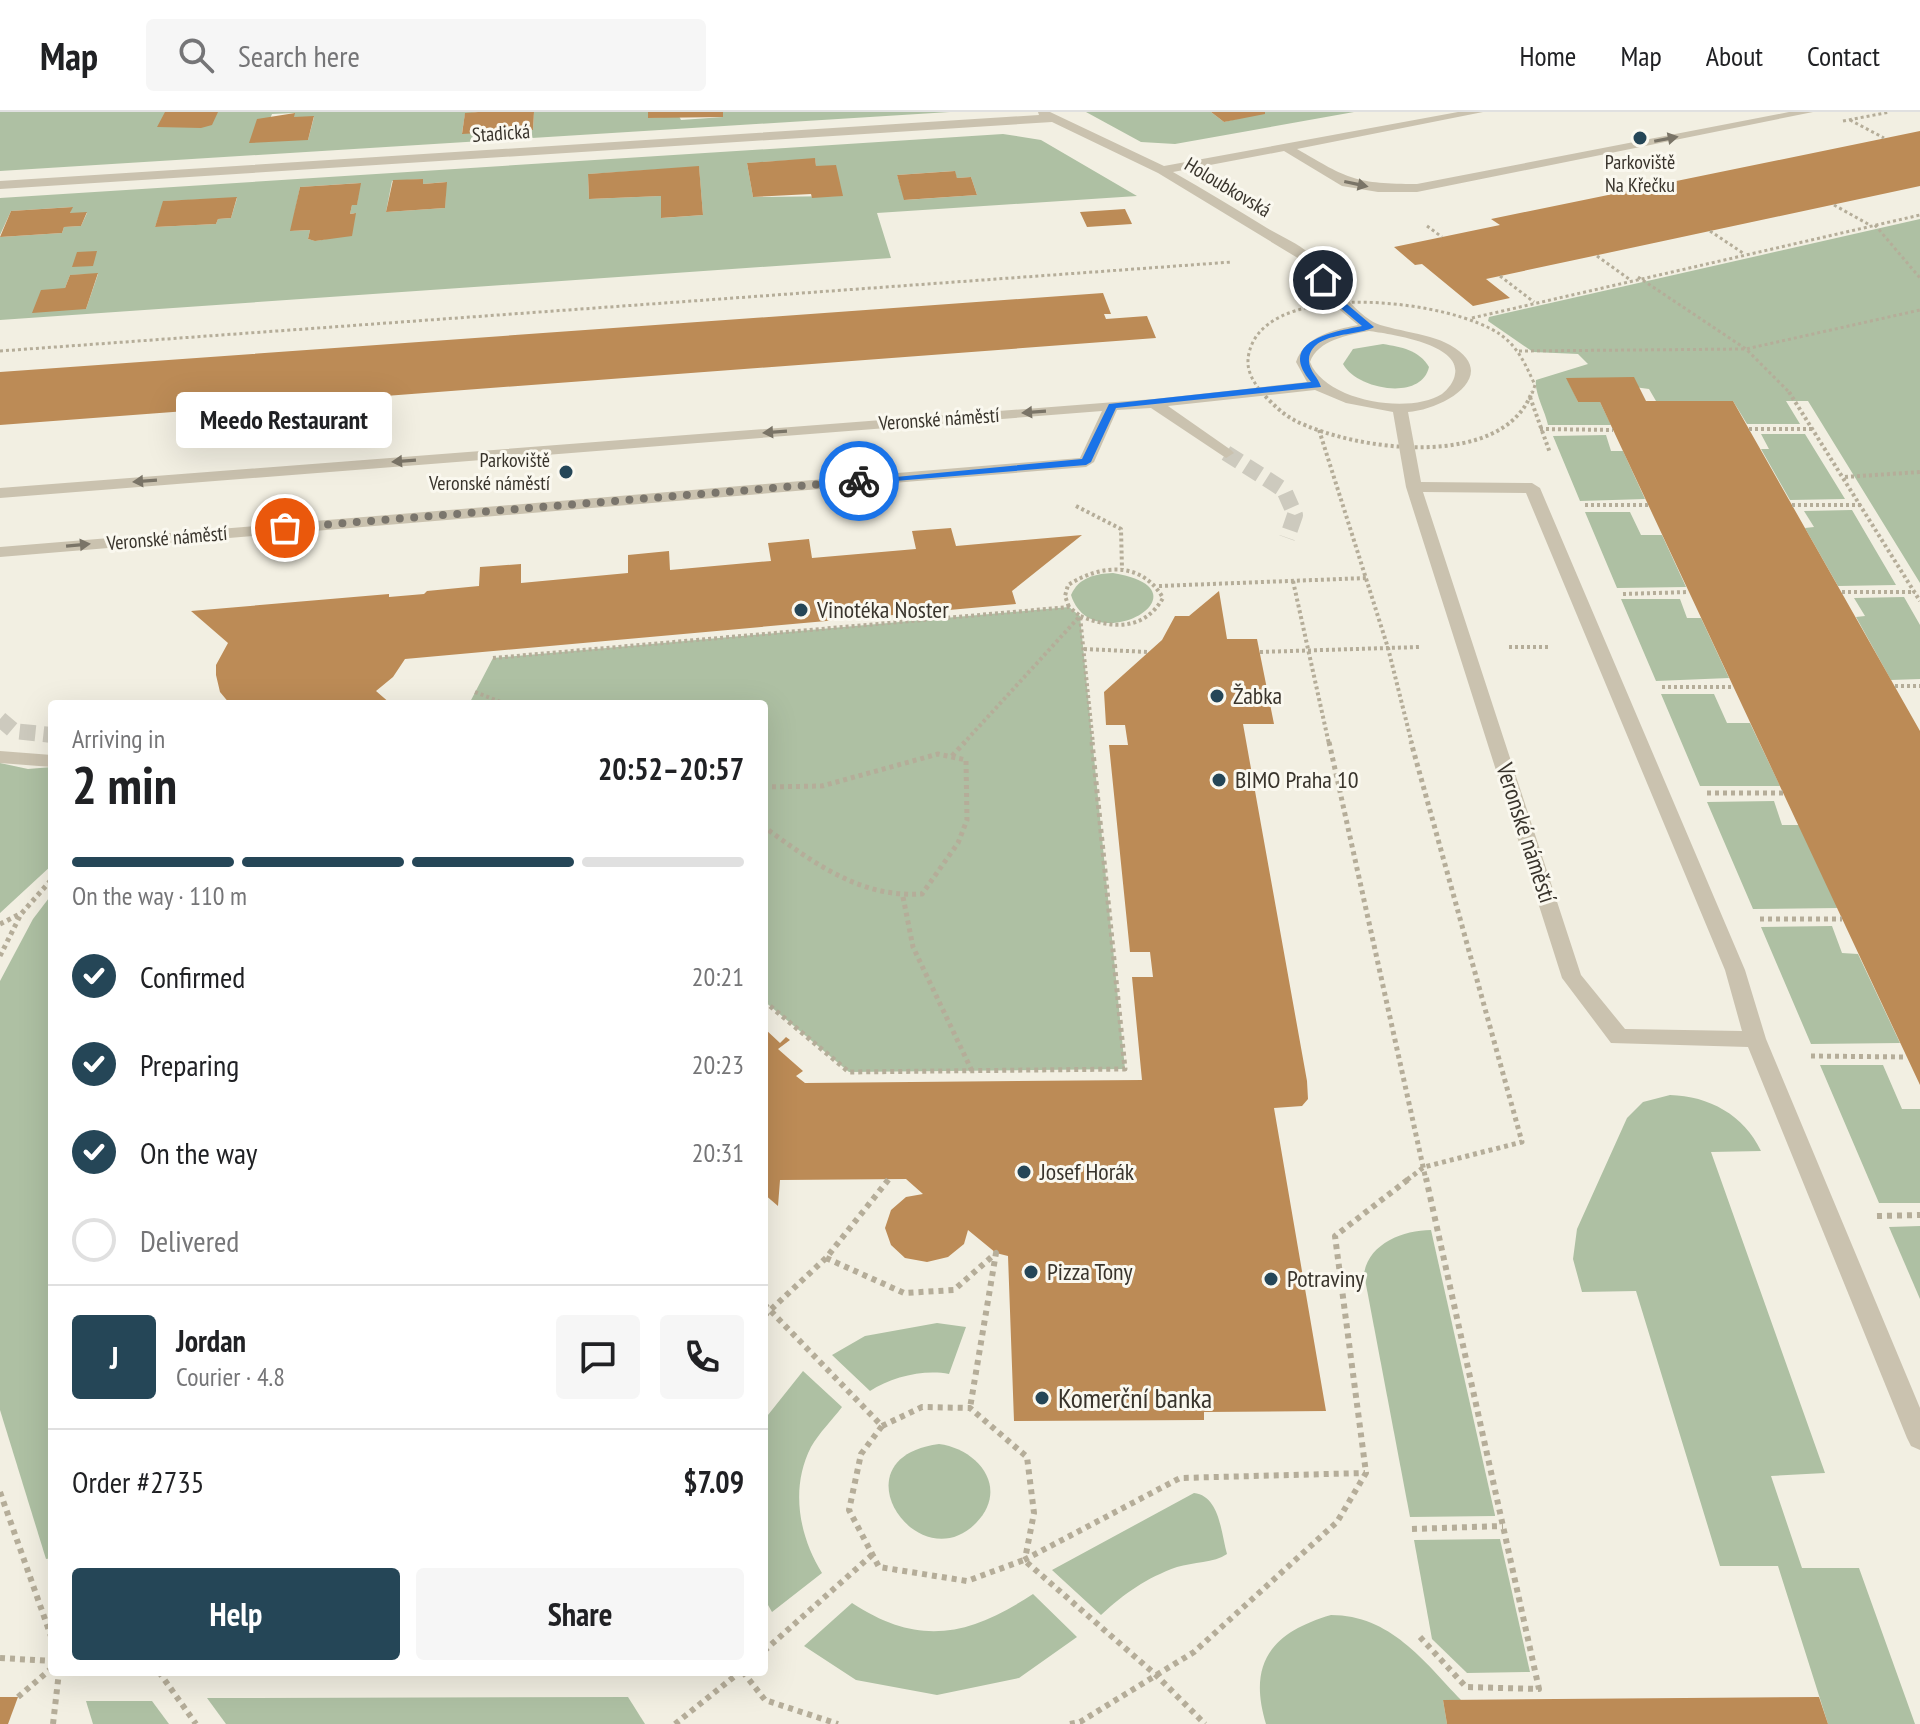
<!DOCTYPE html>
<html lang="en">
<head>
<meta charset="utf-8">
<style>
	:root { --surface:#fff; --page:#f6f6f6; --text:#202124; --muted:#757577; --line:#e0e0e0; --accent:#254657 }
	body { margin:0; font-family:"PT Sans Narrow",sans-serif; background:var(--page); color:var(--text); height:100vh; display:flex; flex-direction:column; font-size:30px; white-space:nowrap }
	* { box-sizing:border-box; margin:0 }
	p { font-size:26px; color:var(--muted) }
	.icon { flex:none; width:44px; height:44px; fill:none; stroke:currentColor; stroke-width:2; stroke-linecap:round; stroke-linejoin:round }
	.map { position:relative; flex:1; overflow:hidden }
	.side { position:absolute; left:48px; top:588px; width:720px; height:976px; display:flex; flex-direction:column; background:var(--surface); border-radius:8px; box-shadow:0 8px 32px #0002 }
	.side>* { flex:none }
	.pin { position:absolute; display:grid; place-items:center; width:68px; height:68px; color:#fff; margin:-34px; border:4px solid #fff; border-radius:50%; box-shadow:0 2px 8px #0007 }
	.courier { position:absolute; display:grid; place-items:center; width:80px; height:80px; margin:-40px; border:6px solid #1a73e8; border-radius:50%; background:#fff; color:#222; box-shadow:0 2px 10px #0007 }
	.bubble { position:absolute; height:56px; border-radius:8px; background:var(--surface); box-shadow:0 8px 32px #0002; font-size:26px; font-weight:800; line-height:56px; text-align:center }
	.head em { font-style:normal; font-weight:800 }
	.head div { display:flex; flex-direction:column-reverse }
	.head { display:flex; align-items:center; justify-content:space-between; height:136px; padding:0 24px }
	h1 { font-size:52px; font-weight:800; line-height:60px }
	.bar { display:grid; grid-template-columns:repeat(4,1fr); gap:12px 8px; align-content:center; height:96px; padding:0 24px }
	.bar i { height:10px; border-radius:6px; background:var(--line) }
	.bar .active { background:var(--accent) }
	.bar p { grid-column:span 4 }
	.line { display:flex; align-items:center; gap:20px; padding:0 24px; border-top:2px solid var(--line) }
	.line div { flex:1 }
	.round { display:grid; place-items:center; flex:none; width:84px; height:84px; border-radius:8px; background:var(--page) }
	ol { padding:0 24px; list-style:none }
	li { display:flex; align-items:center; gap:24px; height:88px }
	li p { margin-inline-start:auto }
	li .icon { padding:8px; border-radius:50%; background:var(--accent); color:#fff; stroke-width:4 }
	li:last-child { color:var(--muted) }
	li i { width:44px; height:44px; border:4px solid var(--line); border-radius:50% }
	.button { display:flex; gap:16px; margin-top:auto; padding:16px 24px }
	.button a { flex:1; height:92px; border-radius:8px; background:var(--accent); color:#fff; font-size:32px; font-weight:800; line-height:92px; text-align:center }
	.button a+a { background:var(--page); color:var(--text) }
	header { display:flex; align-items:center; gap:48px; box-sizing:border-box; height:112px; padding:0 40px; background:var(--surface); border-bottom:2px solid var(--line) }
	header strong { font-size:38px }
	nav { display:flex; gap:44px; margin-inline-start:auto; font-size:28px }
	.search { width:560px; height:72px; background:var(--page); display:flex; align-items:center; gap:20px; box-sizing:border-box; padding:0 28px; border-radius:8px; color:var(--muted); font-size:30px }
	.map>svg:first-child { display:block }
	.green { fill:#aec0a3; fill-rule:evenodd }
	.building { fill:#bc8b56 }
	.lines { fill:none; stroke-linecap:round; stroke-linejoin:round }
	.minor-tunnel { stroke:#cdcabe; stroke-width:16; stroke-dasharray:16 8; stroke-linecap:butt }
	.path-far3 { stroke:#b5ad99; stroke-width:3; stroke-dasharray:3 3; stroke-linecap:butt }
	.path-far2 { stroke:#b5ad99; stroke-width:4; stroke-dasharray:3 3; stroke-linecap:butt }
	.path-far1 { stroke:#b5ad99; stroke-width:5; stroke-dasharray:4 4; stroke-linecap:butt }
	.path { stroke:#b5ad99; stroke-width:6; stroke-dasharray:5 5; stroke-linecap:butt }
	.minor { fill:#cac2af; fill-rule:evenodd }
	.oneway { fill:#7a7467 }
	.route { fill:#1a73e8 }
	.done { stroke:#7a756c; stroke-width:8; stroke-dasharray:0 14.4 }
	.poi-dot { fill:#254657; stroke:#faf8ef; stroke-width:3 }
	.labels { text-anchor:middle; stroke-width:6; stroke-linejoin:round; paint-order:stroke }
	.far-street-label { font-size:20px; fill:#39342c; stroke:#faf8ef }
	.far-poi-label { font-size:20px; fill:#39342c; stroke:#faf8ef }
	.poi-label { font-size:24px; fill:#39342c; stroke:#faf8ef; text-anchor:start }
	.street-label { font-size:24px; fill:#39342c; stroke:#faf8ef }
	.near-poi-label { font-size:28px; fill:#39342c; stroke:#faf8ef; text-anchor:start }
</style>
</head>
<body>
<header>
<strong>Map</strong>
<div class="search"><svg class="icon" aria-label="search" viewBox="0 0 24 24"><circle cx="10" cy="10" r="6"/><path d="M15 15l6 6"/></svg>Search here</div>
<nav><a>Home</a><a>Map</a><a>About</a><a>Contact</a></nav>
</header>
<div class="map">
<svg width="1920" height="1612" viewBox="0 0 1920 1612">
	<rect width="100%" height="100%" fill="#f2efe2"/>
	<g class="green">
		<path d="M0 0H478L465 2 462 21 533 18 534 0H648L649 6 679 4 681 8 723 5V0H950L0 59ZM294 1V5H314L308 28 270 7 272 2Z"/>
		<polygon points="1086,0 1211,0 1224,10 1264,0 1354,0 1175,32 1141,30"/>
		<path d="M1003 22 1041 28 1137 84 877 101 891 146 0 208V125L62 121 64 115 81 114 87 101H70L72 95 11 99 0 123V86ZM815 47 816 54 842 84 753 85 747 51ZM699 55 703 103 662 106 661 84 589 87 588 62ZM954 59 957 66 971 65 977 83 905 88 897 63ZM423 67V72L446 70 445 96 386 100 392 69ZM360 71 357 92 352 93 350 102 355 101C342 115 330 134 308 127L310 118 291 119 300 75ZM237 86 231 106 218 107 216 112 155 115 164 89ZM98 162 86 197 65 176 70 163Z"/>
		<path d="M1920 107V471L1808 289H1786L1800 312H1747L1733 289H1656L1649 277 1567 266 1578 290H1600L1611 313H1548C1545 299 1534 280 1536 268L1588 252 1578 242 1533 240 1488 209 1489 205Z"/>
		<path d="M1383 232C1401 235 1419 238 1429 255 1421 290 1356 277 1343 252L1353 237Z"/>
		<polygon points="1761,322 1805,322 1845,387 1790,388 1761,337 1769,337"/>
		<polygon points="1606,323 1611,339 1623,339 1645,387 1580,389 1553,324"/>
		<polygon points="1852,398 1896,473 1838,474 1805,416 1814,415 1804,399"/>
		<polygon points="1585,400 1630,400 1641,423 1662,423 1686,475 1617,476"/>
		<path d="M1113 461C1216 478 1092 550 1071 483 1079 465 1095 462 1113 461Z"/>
		<polygon points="1904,485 1920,513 1920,567 1891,568 1856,505 1865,504 1854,486"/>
		<polygon points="1621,487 1680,487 1687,506 1701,506 1729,566 1656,569"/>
		<polygon points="1069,495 1080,504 1125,957 849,960 764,889 764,592 469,592 493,546"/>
		<polygon points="1661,582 1714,582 1727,611 1750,611 1780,674 1700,674"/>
		<polygon points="0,651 28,657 52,655 52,753 0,801"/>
		<polygon points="1774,689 1782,713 1799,713 1838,796 1753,797 1707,690"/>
		<polygon points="52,782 52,1446 46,1447 0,1298 0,869 33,807"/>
		<polygon points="1832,814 1842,841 1858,842 1900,931 1811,932 1761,815"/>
		<polygon points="1883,953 1902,997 1920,997 1920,1091 1879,1091 1820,953"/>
		<path d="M1670 983C1709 984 1744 1003 1761 1039L1711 1040 1825 1361 1771 1364 1802 1456H1859L1915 1612H1828L1778 1454H1720L1636 1179 1582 1180 1573 1147 1577 1117 1627 1006 1643 990Z"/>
		<polygon points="1920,1114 1920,1187 1889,1115"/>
		<path d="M1431 1118 1495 1403V1404L1410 1405 1364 1162C1368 1132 1403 1118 1431 1118Z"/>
		<path d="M937 1211 966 1215 949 1262C924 1257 891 1265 870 1279L832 1243 865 1224Z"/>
		<path d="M803 1259 842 1295C832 1308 819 1321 811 1335 790 1376 799 1424 822 1461L772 1500 764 1486V1308Z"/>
		<path d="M939 1332C978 1337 1010 1376 976 1411 918 1470 833 1346 939 1332Z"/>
		<path d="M1194 1381C1220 1384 1221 1421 1227 1442 1214 1451 1193 1450 1177 1455 1146 1466 1125 1481 1101 1503L1052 1458Z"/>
		<polygon points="1500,1427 1530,1560 1467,1561 1432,1527 1414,1428"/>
		<path d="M1033 1482 1077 1525 1019 1566 937 1583 856 1568 804 1534 852 1491C919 1535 969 1524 1033 1482Z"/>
		<path d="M1331 1503C1390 1503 1424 1549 1461 1588H1443L1447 1612H1266C1247 1550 1273 1520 1331 1503Z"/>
		<polygon points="628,1585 645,1612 226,1612 207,1586"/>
		<polygon points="86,1589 152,1589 169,1612 93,1612"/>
	</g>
	<g class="building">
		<polygon points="165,0 218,0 212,13 201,16 157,15"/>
		<polygon points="478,0 534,0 533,18 462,22 465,1"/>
		<polygon points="648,0 723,0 723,5 648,6"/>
		<polygon points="1211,0 1265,0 1265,2 1224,10"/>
		<polygon points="295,1 294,5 314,4 308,28 249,31 257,7"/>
		<polygon points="1920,19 1920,74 1486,167 1510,186 1473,194 1422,152 1415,153 1394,135 1500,113 1491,107"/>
		<polygon points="815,46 816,54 836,53 843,84 812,86 811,82 753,85 747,51"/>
		<polygon points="699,54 703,103 661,106 661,84 589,87 588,62"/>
		<polygon points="955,59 957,66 971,65 977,83 904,88 897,63"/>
		<polygon points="423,67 423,72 447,70 445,96 386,100 393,68"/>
		<polygon points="361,71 357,93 352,93 350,102 356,101 352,124 315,129 308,127 310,118 290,119 300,75"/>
		<polygon points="237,85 231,106 218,107 216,112 155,115 163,89"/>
		<polygon points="73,95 70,101 87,100 81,114 64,115 62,121 0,125 11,99"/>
		<polygon points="1125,97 1132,112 1087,115 1080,100"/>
		<polygon points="97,139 93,154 72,155 77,140"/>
		<polygon points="98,161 86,197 32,201 41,178 65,176 70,163"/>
		<polygon points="1103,181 1111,202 1104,202 1106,207 1147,204 1156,226 0,313 0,260"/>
		<polygon points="1634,265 1646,289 1733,289 1920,619 1920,973 1600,290 1578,290 1566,266"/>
		<polygon points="951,416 956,434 1082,423 1012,479 1016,492 405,547 393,565 376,579 391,592 230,592 220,580 216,563 216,553 228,531 191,499 389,482 389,485 424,482 427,479 479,474 480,455 521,452 521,471 628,461 628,443 669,439 670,458 771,449 768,431 809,427 812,446 916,437 912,419"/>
		<polygon points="1219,479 1227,527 1257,527 1274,612 1243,612 1307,969 1308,987 1302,994 1274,996 1326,1299 1204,1300 1204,1308 1014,1309 1008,1144 996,1141 968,1118 964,1132 948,1145 927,1150 905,1146 891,1133 885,1116 891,1098 906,1085 923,1082 906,1067 780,1068 778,1094 764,1082 764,916 780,931 786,925 790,928 778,937 803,959 796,964 805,971 1142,968 1132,865 1153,865 1150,840 1130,840 1109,633 1128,633 1125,613 1106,613 1104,580 1162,528 1175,504 1189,504"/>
		<polygon points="0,1585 18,1585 8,1612 0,1612"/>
		<polygon points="1819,1585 1828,1612 1447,1612 1443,1588"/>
	</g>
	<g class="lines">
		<g class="minor-tunnel">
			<polyline points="1226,341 1284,378 1295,403 1287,426"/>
			<polyline points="0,607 14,619 52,623"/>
		</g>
		<g class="path-far3">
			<polyline points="1850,8 1884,26"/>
			<polyline points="1843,9 1890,0"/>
			<polyline points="1834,93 1868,112"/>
			<polyline points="1875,113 1920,166"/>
			<polyline points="1427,114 1442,125"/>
			<polyline points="1710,119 1743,141"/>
			<polyline points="1597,144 1629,167"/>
			<polyline points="1500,164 1534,190"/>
			<polyline points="1638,165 1746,237 1791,282"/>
			<polyline points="1472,206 1920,103"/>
			<polyline points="0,239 1232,150"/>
			<polyline points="1519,239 1746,237 1920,198"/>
			<path d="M1263 282C1250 266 1243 253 1252 232 1281 167 1454 189 1501 223 1519 236 1526 254 1535 273L1532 282"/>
		</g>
		<g class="path-far2">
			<path d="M1261 280C1271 290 1281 301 1294 308 1354 339 1503 359 1532 280"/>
			<polyline points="1789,280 1920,489"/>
			<polyline points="1530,285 1550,341"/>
			<polyline points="1540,317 1613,318"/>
			<polyline points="1749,317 1814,317"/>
			<polyline points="1319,318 1388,536 1412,632"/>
			<polyline points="1845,365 1920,360"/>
			<polyline points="1585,393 1648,393"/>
			<polyline points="1792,393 1862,393"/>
			<polyline points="1076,394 1121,417 1122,457"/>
			<polyline points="1293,469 1329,632"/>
			<polyline points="1159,474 1367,466"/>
			<polyline points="1842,480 1915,480"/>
			<polyline points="1623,482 1689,480"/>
			<polyline points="1509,535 1551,535"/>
			<polyline points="1084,537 1149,540"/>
			<polyline points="1260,540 1419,535"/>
			<polyline points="493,546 1069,495 1080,504 1093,632"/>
			<polyline points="1895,574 1920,574"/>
			<polyline points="1662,575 1733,575"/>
			<polyline points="475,580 506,592"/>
			<path d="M963 632 1080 504C1112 517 1144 519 1163 486 1142 449 1101 452 1068 473L1065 484 1069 495"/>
		</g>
		<g class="path-far1">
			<polyline points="1329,630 1426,1068"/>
			<polyline points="952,644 965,630"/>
			<path d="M764 675 822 674 938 642 966 648 967 708 958 731 922 782C859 786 813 750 764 715"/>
			<polyline points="1707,681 1783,681"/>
			<polyline points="903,785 913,835 972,959"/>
			<polyline points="1760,807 1842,807"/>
			<polyline points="0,812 20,802"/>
			<polyline points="0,844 21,802 52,767"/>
			<polyline points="764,889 849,960 1125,957 1092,630"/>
			<polyline points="1811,944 1907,945"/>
			<polyline points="1407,1068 1424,1055 1522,1030 1411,630"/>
		</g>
		<g class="path">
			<polyline points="1877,1104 1920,1103"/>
			<polyline points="826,1146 904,1181 954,1178 996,1141 970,1296"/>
			<polyline points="764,1192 882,1314 861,1342 849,1398 879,1455 967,1469 1024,1448 1156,1563 1205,1612"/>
			<polyline points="764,1204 826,1146 889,1067"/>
			<polyline points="882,1314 922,1295 970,1296 1027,1345 1034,1401 1025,1447"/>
			<polyline points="0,1380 52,1527"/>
			<polyline points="1412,1417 1503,1414"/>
			<polyline points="1024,1448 1180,1366 1365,1361"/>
			<polyline points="1420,1525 1466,1575 1539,1577 1426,1066"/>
			<polyline points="764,1539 873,1442"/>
			<polyline points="0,1546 52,1549"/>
			<polyline points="159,1560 196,1612"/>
			<polyline points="743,1560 765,1588 838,1612"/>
			<polyline points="18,1585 52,1556"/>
			<polyline points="53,1612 59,1560"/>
			<polyline points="675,1612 740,1560"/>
			<polyline points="1070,1612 1080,1610 1194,1540 1337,1410 1366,1361 1335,1124 1410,1066"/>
		</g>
		<g class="minor">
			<path d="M1038 0H1050L1164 54 1458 0H1483L1297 37C1348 67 1356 72 1417 72L1789 0H1813L1417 80H1378L1342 74 1284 39 1173 60C1205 78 1236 97 1267 116 1281 124 1297 131 1309 141 1331 159 1341 188 1370 208 1383 218 1428 220 1450 233 1503 263 1443 298 1408 300L1421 370 1532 371 1540 376 1745 858 1766 927 1920 1296V1338L1911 1334 1907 1326 1748 935 1611 931 1562 866 1406 375 1393 300 1346 291 1315 278 1168 294 1231 338 1234 341 1226 346 1151 296 1117 298 1094 350 1086 355 0 445V435L1080 346 1102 299 0 386V376L1154 287 1307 270 1296 250C1305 224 1333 218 1358 213L1334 193 1301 148 1158 61 1052 10 0 77V69L1039 3ZM1369 219C1390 222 1461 232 1455 262 1454 270 1448 277 1442 282 1409 303 1325 289 1310 250 1318 228 1348 223 1369 219ZM1423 380 1526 381 1725 858 1742 919 1625 917 1581 863Z"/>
			<polygon points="0,639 52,643 52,655 0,651"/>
		</g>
	</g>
	<defs><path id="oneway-solid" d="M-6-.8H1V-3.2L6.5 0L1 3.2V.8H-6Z" transform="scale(2)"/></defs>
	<g class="oneway">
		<use href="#oneway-solid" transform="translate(1666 27) rotate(-11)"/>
		<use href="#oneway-solid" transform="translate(1356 72) rotate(12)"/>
		<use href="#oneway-solid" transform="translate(1034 300) rotate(176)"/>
		<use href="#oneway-solid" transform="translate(775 320) rotate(176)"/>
		<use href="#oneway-solid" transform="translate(404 349) rotate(176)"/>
		<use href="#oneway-solid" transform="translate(145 369) rotate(176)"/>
		<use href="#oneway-solid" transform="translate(78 433) rotate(-5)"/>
	</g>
	<path class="route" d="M1320 166H1326L1342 188 1374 215C1357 225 1312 219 1309 247 1308 258 1319 266 1321 275L1116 296 1091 350 1086 353 859 372 854 369 1082 347 1109 292 1311 270C1276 229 1333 220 1362 214L1336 192Z"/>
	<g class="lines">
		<polyline class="done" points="285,416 859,369"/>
	</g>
	<g class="poi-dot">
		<circle cx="1640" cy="26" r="8"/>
		<circle cx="566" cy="360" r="8"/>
		<circle cx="801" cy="498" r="8"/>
		<circle cx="1217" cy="584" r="8"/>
		<circle cx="1219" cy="668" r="8"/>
		<circle cx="1024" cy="1060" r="8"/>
		<circle cx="1031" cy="1160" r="8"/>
		<circle cx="1271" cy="1167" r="8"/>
		<circle cx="1042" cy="1286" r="8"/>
	</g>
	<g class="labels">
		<g class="far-street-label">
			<text transform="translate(501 21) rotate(-4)" y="7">Stadická</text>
			<text transform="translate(1228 75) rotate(31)" y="7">Holoubkovská</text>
			<text transform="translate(939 307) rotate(-4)" y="7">Veronské náměstí</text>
			<text transform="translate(167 426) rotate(-5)" y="7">Veronské náměstí</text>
		</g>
		<g class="far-poi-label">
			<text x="1640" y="57">Parkoviště<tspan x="1640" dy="23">Na Křečku</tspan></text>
			<text x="550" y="355" text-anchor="end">Parkoviště<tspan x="550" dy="23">Veronské náměstí</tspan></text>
		</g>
		<g class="poi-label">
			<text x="817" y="506">Vinotéka Noster</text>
			<text x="1233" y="592">Žabka</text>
			<text x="1235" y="676">BIMO Praha 10</text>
			<text x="1040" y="1068">Josef Horák</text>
			<text x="1047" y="1168">Pizza Tony</text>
			<text x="1287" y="1175">Potraviny</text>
		</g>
		<g class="street-label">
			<text transform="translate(1526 721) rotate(72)" y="8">Veronské náměstí</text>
		</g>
		<g class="near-poi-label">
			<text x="1058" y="1296">Komerční banka</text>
		</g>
	</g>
</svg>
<div class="pin" style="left:285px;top:416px;background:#ea580c"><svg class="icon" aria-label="bag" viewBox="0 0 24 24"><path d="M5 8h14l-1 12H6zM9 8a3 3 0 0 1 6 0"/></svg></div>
<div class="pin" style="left:1323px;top:168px;background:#1f2937"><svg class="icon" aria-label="home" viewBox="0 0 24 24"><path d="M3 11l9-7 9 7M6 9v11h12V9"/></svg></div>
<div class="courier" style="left:859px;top:369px"><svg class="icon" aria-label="bike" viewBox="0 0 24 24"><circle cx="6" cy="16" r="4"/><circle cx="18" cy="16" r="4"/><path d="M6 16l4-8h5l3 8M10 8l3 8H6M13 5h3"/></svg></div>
<div class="bubble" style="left:176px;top:280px;width:216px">Meedo Restaurant</div>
<section class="side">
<div class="head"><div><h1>2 min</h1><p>Arriving in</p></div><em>20:52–20:57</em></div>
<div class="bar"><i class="active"></i><i class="active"></i><i class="active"></i><i></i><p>On the way · 110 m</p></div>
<ol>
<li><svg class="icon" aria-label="check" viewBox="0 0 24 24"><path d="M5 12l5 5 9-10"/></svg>Confirmed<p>20:21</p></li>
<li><svg class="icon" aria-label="check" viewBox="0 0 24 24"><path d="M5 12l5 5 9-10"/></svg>Preparing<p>20:23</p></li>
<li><svg class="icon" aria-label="check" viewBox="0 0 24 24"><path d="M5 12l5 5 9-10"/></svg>On the way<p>20:31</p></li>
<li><i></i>Delivered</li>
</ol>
<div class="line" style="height:144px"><b class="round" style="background:var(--accent);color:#fff">J</b><div><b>Jordan</b><p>Courier · 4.8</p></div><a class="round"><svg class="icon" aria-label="chat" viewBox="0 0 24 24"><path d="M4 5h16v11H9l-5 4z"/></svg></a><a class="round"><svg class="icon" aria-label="phone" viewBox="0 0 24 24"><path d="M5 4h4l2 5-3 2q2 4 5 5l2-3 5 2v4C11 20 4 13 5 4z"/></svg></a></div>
<div class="line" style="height:104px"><div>Order #2735</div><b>$7.09</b></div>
<div class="button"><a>Help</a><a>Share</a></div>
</section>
</div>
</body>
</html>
